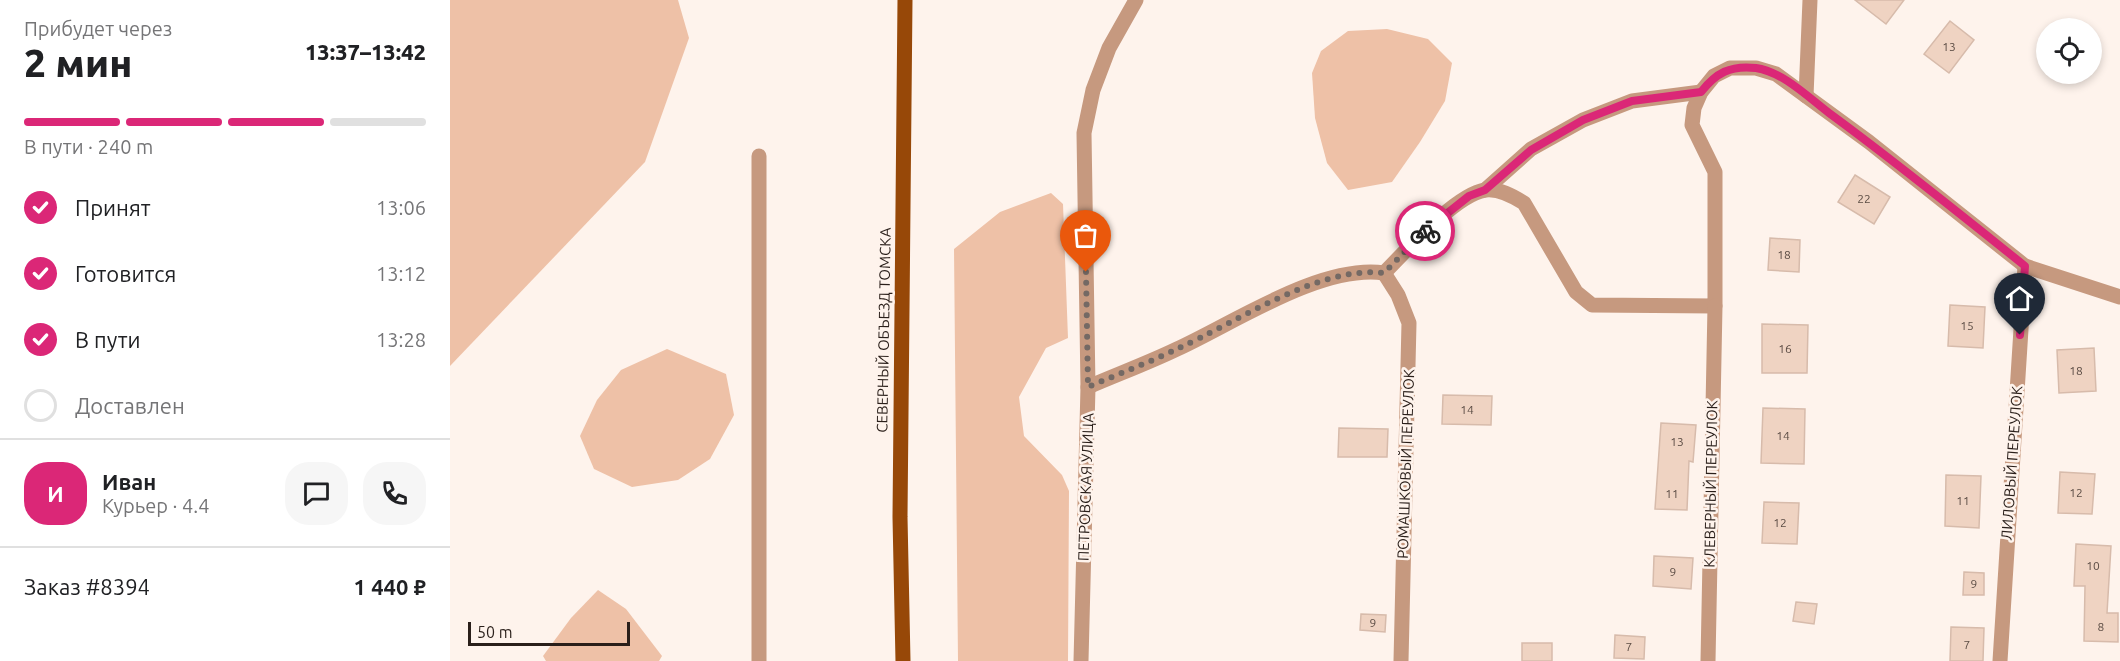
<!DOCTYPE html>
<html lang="ru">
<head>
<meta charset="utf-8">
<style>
	:root { --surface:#fff; --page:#f6f6f6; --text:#202124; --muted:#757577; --line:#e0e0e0; --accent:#db2777 }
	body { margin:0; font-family:Ubuntu,sans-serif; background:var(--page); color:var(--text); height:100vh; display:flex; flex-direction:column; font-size:22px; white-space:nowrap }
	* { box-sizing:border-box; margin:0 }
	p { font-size:20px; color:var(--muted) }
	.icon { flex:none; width:33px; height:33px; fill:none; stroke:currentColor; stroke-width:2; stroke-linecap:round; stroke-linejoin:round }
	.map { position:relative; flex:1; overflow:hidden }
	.sheet { display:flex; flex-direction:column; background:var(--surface); width:450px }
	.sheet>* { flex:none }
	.fabs { position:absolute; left:1586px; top:18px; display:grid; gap:12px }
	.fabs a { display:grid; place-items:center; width:66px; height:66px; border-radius:50%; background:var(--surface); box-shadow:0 3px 9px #0003; font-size:30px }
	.scale { position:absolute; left:18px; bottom:15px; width:162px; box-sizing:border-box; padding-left:6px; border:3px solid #2a1f1a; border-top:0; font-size:16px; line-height:21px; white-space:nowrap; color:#2a1f1a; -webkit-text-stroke:4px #fef3ec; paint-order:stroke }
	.pin { position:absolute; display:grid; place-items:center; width:51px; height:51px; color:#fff; margin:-62px -26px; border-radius:50% 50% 50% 0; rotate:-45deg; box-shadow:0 0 6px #0007 }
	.pin .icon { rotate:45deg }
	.courier { position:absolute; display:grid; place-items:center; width:60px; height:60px; margin:-30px; border:4px solid #db2777; border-radius:50%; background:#fff; color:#222; box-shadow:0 2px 8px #0007 }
	.overview em { font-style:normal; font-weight:800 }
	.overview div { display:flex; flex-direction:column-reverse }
	.overview { display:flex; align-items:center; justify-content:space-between; height:102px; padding:0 24px }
	h1 { font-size:39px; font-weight:800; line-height:45px }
	.bar { display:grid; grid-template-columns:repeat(4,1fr); gap:9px 6px; align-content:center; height:72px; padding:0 24px }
	.bar i { height:8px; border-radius:4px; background:var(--line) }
	.bar .current { background:var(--accent) }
	.bar p { grid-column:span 4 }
	.line { display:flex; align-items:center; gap:15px; padding:0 24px; border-top:2px solid var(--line) }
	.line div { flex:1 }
	.round { display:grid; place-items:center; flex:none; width:63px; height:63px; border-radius:24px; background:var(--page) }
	ol { padding:0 24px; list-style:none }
	li { display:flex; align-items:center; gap:18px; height:66px }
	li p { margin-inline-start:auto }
	li .icon { padding:6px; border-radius:50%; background:var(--accent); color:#fff; stroke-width:4 }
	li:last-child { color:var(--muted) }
	li i { width:33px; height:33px; border:3px solid var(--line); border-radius:50% }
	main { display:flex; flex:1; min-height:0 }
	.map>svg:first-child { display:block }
	.green { fill:#eec1a7 }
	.building { fill:#efd3c2; stroke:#d7bbab; stroke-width:1.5 }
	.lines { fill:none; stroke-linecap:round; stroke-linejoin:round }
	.street { stroke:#c6997f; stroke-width:15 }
	.primary { stroke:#974808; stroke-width:15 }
	.done { stroke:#746964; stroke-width:6; stroke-dasharray:0 10.8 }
	.route { stroke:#db2777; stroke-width:8 }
	.labels { text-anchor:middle; stroke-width:5; stroke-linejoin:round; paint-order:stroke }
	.number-label { font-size:12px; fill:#5b4c44 }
	.street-label { font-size:15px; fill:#2a1f1a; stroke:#fef3ec }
</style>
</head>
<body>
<main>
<section class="sheet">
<div class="overview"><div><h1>2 мин</h1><p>Прибудет через</p></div><em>13:37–13:42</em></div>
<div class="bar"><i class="current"></i><i class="current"></i><i class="current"></i><i></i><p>В пути · 240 m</p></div>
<ol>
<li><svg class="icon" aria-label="check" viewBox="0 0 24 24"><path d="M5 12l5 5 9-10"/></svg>Принят<p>13:06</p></li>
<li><svg class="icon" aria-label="check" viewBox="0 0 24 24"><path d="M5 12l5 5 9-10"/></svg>Готовится<p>13:12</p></li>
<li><svg class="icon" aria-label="check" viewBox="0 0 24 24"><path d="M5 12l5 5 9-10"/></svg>В пути<p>13:28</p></li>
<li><i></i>Доставлен</li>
</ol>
<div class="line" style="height:108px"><b class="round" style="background:var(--accent);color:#fff">И</b><div><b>Иван</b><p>Курьер · 4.4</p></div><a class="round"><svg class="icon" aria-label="chat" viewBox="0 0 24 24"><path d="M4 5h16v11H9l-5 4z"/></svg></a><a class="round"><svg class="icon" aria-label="phone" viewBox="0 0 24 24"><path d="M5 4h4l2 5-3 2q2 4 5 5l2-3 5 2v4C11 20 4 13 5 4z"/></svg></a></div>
<div class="line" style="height:78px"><div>Заказ #8394</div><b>1 440 ₽</b></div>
</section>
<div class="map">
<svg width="1670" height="661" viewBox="0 0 1670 661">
	<rect width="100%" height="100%" fill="#fef3ec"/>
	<g class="green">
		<polygon points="0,0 228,0 239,38 195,162 0,366"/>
		<polygon points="937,29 978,39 1002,63 995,101 970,142 942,182 898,190 877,163 865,118 862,73 871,51 898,31"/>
		<polygon points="601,193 613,204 618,338 596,348 569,397 574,436 612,475 619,491 618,661 508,661 504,249 550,212"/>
		<polygon points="217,349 276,374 284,415 260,459 228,480 182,487 144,469 130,436 147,400 171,370"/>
		<polygon points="148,590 176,609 212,656 209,661 96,661 93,656 121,618"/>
	</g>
	<g class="building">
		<polygon points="1405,0 1454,0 1436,24"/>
		<polygon points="1500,21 1524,40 1499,73 1474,54"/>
		<polygon points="1405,175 1440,197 1424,224 1388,202"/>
		<polygon points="1320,238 1350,240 1349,272 1318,270"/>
		<polygon points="1500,305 1535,307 1533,348 1498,346"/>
		<polygon points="1312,324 1358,325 1357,373 1312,373"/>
		<polygon points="1644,348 1646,391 1609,393 1607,350"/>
		<polygon points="993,395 1042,396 1041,425 992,424"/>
		<polygon points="1313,408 1355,409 1354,464 1311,463"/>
		<polygon points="1211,423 1246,425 1243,462 1239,461 1237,510 1205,509"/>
		<polygon points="889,428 938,429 937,457 888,457"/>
		<polygon points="1610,472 1645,474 1642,514 1608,513"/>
		<polygon points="1496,475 1531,476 1529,528 1495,526"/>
		<polygon points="1314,502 1349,503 1347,544 1312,543"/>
		<polygon points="1626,544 1661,546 1657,613 1668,613 1668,642 1634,641 1635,586 1624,586"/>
		<polygon points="1204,556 1243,558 1241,589 1203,586"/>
		<polygon points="1514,572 1534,573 1534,595 1513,595"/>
		<polygon points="1346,602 1367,604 1364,624 1343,621"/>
		<polygon points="911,614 936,615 935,632 910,630"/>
		<polygon points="1501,627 1534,628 1533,661 1500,661"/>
		<polygon points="1165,635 1195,637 1194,659 1164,658"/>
		<rect x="1072" y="643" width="30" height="18"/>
	</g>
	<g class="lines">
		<g class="street">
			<polyline points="1356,96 1360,0"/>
			<polyline points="1035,190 1081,149 1133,120 1182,101 1251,92"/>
			<polyline points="934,273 948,295 959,323 951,661"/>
			<path d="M638 387C668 374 698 363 727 349 784 323 871 264 934 273 956 251 1005 195 1035 190 1049 188 1063 196 1074 203L1126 292 1142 305 1265 306V172L1242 125 1244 108 1251 92 1264 76 1280 68H1306L1326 74 1419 142 1575 266 1670 297"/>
			<polyline points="309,661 309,156"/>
			<polyline points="631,661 638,387 634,133 643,90 659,48 686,0"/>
			<polyline points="1258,661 1265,306"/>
			<polyline points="1550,661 1575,266"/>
		</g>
		<polyline class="primary" points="453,661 450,517 455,0"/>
	</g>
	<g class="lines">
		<path class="done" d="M636 272 638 387C668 374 698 363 727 349 785 323 870 265 934 273L975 231"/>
		<path class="route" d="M975 231 1019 196 1035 190 1081 150 1133 120 1182 101 1251 92C1266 73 1280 65 1306 68 1333 72 1358 97 1379 113 1446 162 1510 214 1575 266L1570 335"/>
	</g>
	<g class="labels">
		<g class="number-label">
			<text x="1499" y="51">13</text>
			<text x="1414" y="203">22</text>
			<text x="1334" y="259">18</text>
			<text x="1517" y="330">15</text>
			<text x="1335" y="353">16</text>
			<text x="1626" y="375">18</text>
			<text x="1017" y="414">14</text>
			<text x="1333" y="440">14</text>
			<text x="1227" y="446">13</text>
			<text x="1626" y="497">12</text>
			<text x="1222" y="498">11</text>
			<text x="1513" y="505">11</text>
			<text x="1330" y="527">12</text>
			<text x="1643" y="570">10</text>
			<text x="1223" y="576">9</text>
			<text x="1524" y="588">9</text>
			<text x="923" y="627">9</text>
			<text x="1651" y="631">8</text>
			<text x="1517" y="649">7</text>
			<text x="1179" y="651">7</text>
		</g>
		<g class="street-label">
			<text transform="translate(434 330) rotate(-89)" y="5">СЕВЕРНЫЙ ОБЪЕЗД ТОМСКА</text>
			<text transform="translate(1562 463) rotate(-86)" y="5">ЛИЛОВЫЙ ПЕРЕУЛОК</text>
			<text transform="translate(956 464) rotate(-88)" y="5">РОМАШКОВЫЙ ПЕРЕУЛОК</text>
			<text transform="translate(1261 484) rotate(-89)" y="5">КЛЕВЕРНЫЙ ПЕРЕУЛОК</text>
			<text transform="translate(636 487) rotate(-88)" y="5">ПЕТРОВСКАЯ УЛИЦА</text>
		</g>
	</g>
</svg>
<div class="fabs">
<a><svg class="icon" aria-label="locate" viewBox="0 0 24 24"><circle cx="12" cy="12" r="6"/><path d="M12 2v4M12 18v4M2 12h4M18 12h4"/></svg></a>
</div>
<div class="scale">50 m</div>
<div class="pin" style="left:636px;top:272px;background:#ea580c"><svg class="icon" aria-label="bag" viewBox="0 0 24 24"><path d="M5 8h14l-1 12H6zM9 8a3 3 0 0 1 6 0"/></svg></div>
<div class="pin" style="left:1570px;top:335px;background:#1f2937"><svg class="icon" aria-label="home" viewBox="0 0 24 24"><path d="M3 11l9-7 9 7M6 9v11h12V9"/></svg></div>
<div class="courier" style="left:975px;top:231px"><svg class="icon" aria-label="bike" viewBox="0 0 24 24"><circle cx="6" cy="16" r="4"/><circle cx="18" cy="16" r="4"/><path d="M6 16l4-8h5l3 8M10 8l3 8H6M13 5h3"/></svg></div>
</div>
</main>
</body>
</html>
